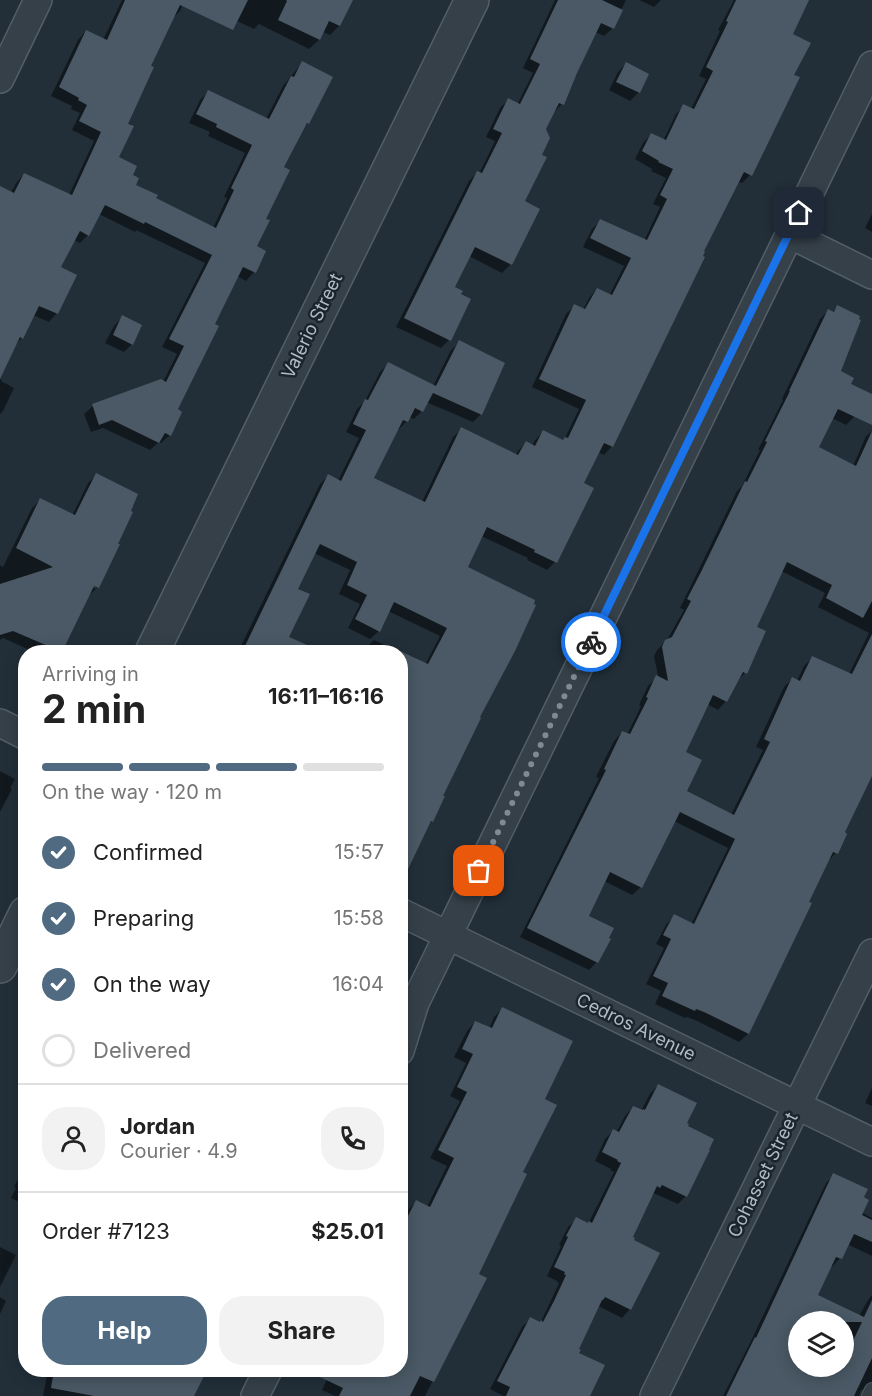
<!DOCTYPE html>
<html lang="en">
<head>
<meta charset="utf-8">
<style>
	:root { --surface:#fff; --page:#f2f2f2; --text:#222; --muted:#767676; --line:#e0e0e0; --accent:#4f6a81 }
	body { margin:0; font-family:Inter,sans-serif; background:var(--page); color:var(--text); height:100vh; display:flex; flex-direction:column; font-size:22px; white-space:nowrap }
	* { box-sizing:border-box; margin:0 }
	p { font-size:20px; color:var(--muted) }
	.icon { flex:none; width:33px; height:33px; fill:none; stroke:currentColor; stroke-width:2; stroke-linecap:round; stroke-linejoin:round }
	.map { position:relative; flex:1; overflow:hidden }
	.side { position:absolute; left:18px; top:645px; width:390px; height:732px; display:flex; flex-direction:column; background:var(--surface); border-radius:24px; box-shadow:0 3px 15px #0003 }
	.side>* { flex:none }
	.buttons { position:absolute; left:788px; top:1311px; display:grid; gap:12px }
	.buttons a { display:grid; place-items:center; width:66px; height:66px; border-radius:50%; background:var(--surface); box-shadow:0 3px 15px #0003; font-size:30px }
	.pin { position:absolute; display:grid; place-items:center; width:51px; height:51px; color:#fff; margin:-26px; border-radius:12px; box-shadow:0 3px 9px #0006 }
	.courier { position:absolute; display:grid; place-items:center; width:60px; height:60px; margin:-30px; border:4px solid #1a73e8; border-radius:50%; background:#fff; color:#222; box-shadow:0 2px 8px #0007 }
	.headline em { font-style:normal; font-weight:700 }
	.headline div { display:flex; flex-direction:column-reverse }
	.headline { display:flex; align-items:center; justify-content:space-between; height:102px; padding:0 24px }
	h1 { font-size:39px; font-weight:700; line-height:45px }
	.bar { display:grid; grid-template-columns:repeat(4,1fr); gap:9px 6px; align-content:center; height:72px; padding:0 24px }
	.bar i { height:8px; border-radius:4px; background:var(--line) }
	.bar .on { background:var(--accent) }
	.bar p { grid-column:span 4 }
	.line { display:flex; align-items:center; gap:15px; padding:0 24px; border-top:2px solid var(--line) }
	.line div { flex:1 }
	.round { display:grid; place-items:center; flex:none; width:63px; height:63px; border-radius:24px; background:var(--page) }
	ol { padding:0 24px; list-style:none }
	li { display:flex; align-items:center; gap:18px; height:66px }
	li p { margin-inline-start:auto }
	li .icon { padding:6px; border-radius:50%; background:var(--accent); color:#fff; stroke-width:4 }
	li:last-child { color:var(--muted) }
	li i { width:33px; height:33px; border:3px solid var(--line); border-radius:50% }
	.button { display:flex; gap:12px; margin-top:auto; padding:12px 24px }
	.button a { flex:1; height:69px; border-radius:24px; background:var(--accent); color:#fff; font-size:24px; font-weight:700; line-height:69px; text-align:center }
	.button a+a { background:var(--page); color:var(--text) }
	.map>svg:first-child { display:block }
	.shadow { fill:#0007; fill-rule:evenodd }
	.building { fill:#4a5965; fill-rule:evenodd }
	.lines { fill:none; stroke-linecap:round; stroke-linejoin:round }
	.service-casing { stroke:#535e67; stroke-width:16 }
	.minor-casing { stroke:#535e67; stroke-width:30 }
	.tertiary-casing { stroke:#535e67; stroke-width:36 }
	.service { stroke:#354049; stroke-width:14 }
	.minor { stroke:#354049; stroke-width:27 }
	.tertiary { stroke:#354049; stroke-width:33 }
	.done { stroke:#7e8a94; stroke-width:6; stroke-dasharray:0 10.8 }
	.route { stroke:#1a73e8; stroke-width:8 }
	.labels { text-anchor:middle; stroke-width:5; stroke-linejoin:round; paint-order:stroke }
	.street-label { font-size:18px; fill:#b0bbc5; stroke:#1b252e }
</style>
</head>
<body>
<div class="map">
<svg width="872" height="1396" viewBox="0 0 872 1396">
	<rect width="100%" height="100%" fill="#222f39"/>
	<g class="shadow">
		<polygon points="122,0 185,0 180,11 171,20 149,67 126,124 117,158 131,175 134,185 154,199 213,228 227,198 224,197 245,153 208,136 210,132 189,123 200,100 208,92 266,119 283,86 302,63 308,123 301,130 282,168 255,247 254,272 246,281 237,276 213,324 176,410 170,435 161,443 159,442 150,450 103,428 91,432 84,414 93,406 163,382 177,354 162,347 205,263 136,230 135,232 99,214 88,235 80,243 74,240 59,268 57,313 49,322 33,315 22,338 14,346 0,375 0,196 11,193 16,183 24,174 69,195 94,141 72,130 80,113 71,109 72,106 51,96 78,40 86,31 103,40"/>
		<polygon points="231,0 351,0 339,26 330,35 323,32 319,40 309,49 259,24 254,29 224,15"/>
		<polygon points="555,0 626,0 613,28 604,36 595,32 562,104 554,112 545,129 522,202 538,209 510,265 502,273 469,256 453,288 449,340 441,348 396,327 469,181 477,173 479,174 495,141 486,137 500,108 508,100 517,105 533,73 523,68"/>
		<polygon points="639,0 661,0 654,7"/>
		<polygon points="734,0 808,0 791,34 792,75 750,175 742,183 737,181 702,252 612,446 604,455 598,452 582,484 555,562 547,570 527,560 528,558 481,536 466,568 478,718 441,796 432,821 428,825 425,665 440,636 388,611 379,631 370,639 348,628 360,604 339,594 350,570 314,553 296,590 287,638 305,646 302,652 238,652 320,484 328,476 338,481 359,438 346,432 357,409 365,401 380,372 388,364 433,386 451,350 460,342 481,414 473,422 426,402 422,411 414,419 409,417 407,421 398,430 397,429 372,478 422,502 453,437 462,429 516,455 518,451 526,443 532,446 535,440 543,432 562,442 564,440 579,409 532,387 566,314 574,306 583,310 589,298 597,289 609,296 624,266 583,247 592,229 600,221 644,241 660,207 653,204 666,178 651,171 652,169 635,159 643,143 651,135 663,141 676,114 684,106 691,109 706,79 699,76 720,31 718,30"/>
		<polygon points="626,64 647,74 639,92 630,101 609,90 618,72"/>
		<polygon points="872,214 872,232 865,228"/>
		<path d="M837 307 839 372 849 384 854 417 846 425 832 418 817 448 853 466 866 436 872 431V768L843 833 836 853 828 861 807 902 810 904 748 1034 739 1042 695 1020 687 1017 685 1018 655 1004 661 991 646 984 664 948 656 944 666 925 674 916 691 925 728 848 674 821 641 887 632 895 604 881 587 916 597 962 589 970 520 937 599 778 596 777 614 741 622 732 627 735 641 706 639 705 648 686 658 676 654 656 657 650 667 640 684 610 680 608 737 491 742 486 760 450H758L783 400 782 399 820 319 828 311 832 313ZM781 571 825 593 818 607 869 633 849 674 812 658 804 666 797 681 792 679 784 687 756 747 763 750 731 815 685 792 684 753 707 704 718 710 726 701 737 681 745 673 755 627Z"/>
		<polygon points="122,317 132,344 124,352 105,343 114,326"/>
		<polygon points="0,379 2,380 1,381 14,388 3,411 0,414"/>
		<polygon points="96,475 98,587 96,588 96,585 86,584 96,589 89,595 88,595 60,652 34,652 3,638 0,640 0,565 3,567 32,508 40,500 72,516 88,483"/>
		<polygon points="374,640 400,652 364,652 366,648"/>
		<polygon points="0,771 15,779 10,788 12,789 0,812"/>
		<polygon points="502,1009 543,1099 521,1173 477,1275 485,1279 425,1396 335,1396 322,1390 331,1370 400,1370 400,1225 408,1210 416,1202 427,1207 447,1166 430,1158 460,1101 450,1096 466,1063 454,1057 467,1031 475,1022 489,1029 494,1017"/>
		<polygon points="658,1085 685,1124 686,1196 678,1204 653,1193 631,1238 630,1309 622,1318 598,1306 577,1350 588,1396 503,1396 490,1389 522,1327 530,1319 540,1323 546,1311 559,1283 557,1282 557,1281 547,1276 561,1246 559,1245 568,1227 577,1219 588,1224 614,1172 610,1170 611,1169 595,1161 605,1139 613,1131 616,1133 625,1116 633,1107 641,1111 650,1094"/>
		<polygon points="872,1088 872,1106 865,1103"/>
		<polygon points="26,1164 26,1205 11,1198 16,1188 14,1187"/>
		<path d="M834 1175 862 1198 861 1212 872 1218V1256L847 1244 840 1258 832 1267 830 1266 816 1296 859 1316 868 1300 872 1295V1395L867 1389 861 1390 859 1396H723L749 1345 826 1183ZM798 1322H843V1366H798Z"/>
		<polygon points="0,1247 16,1255 0,1287"/>
		<polygon points="0,1297 6,1301 0,1314"/>
		<polygon points="48,1370 197,1370 204,1373 192,1396 43,1396"/>
	</g>
	<g class="building">
		<polygon points="125,0 248,0 233,30 180,5 151,66 154,67 128,124 134,126 119,157 137,166 133,175 139,178 136,185 158,195 156,198 216,228 234,190 231,188 252,145 216,127 217,124 196,114 208,90 269,119 291,76 294,77 302,61 333,77 309,124 307,123 284,167 290,170 266,219 270,220 257,246 266,251 256,273 243,267 215,324 219,326 178,409 182,412 171,436 165,433 159,443 112,420 99,425 92,404 161,379 166,382 184,346 169,339 212,255 145,222 144,224 105,205 89,236 80,231 61,267 77,275 58,314 39,306 23,339 20,337 0,379 0,186 14,193 24,173 72,195 101,132 79,121 87,105 78,100 79,98 59,87 86,30 107,40"/>
		<polygon points="286,0 353,0 340,26 329,21 320,40 278,20 287,1"/>
		<polygon points="558,0 602,0 623,10 614,29 601,23 577,73 564,105 559,103 546,129 550,138 542,155 547,157 525,201 540,209 512,265 475,247 455,287 463,291 461,294 471,299 451,341 404,318 477,171 482,173 502,133 493,129 508,98 520,104 540,64 530,59"/>
		<polygon points="736,0 809,0 793,34 811,43 794,75 800,77 752,176 744,172 704,251 705,252 703,256 705,257 613,447 604,443 584,483 594,488 557,563 534,552 535,550 487,527 468,567 535,600 534,604 536,605 515,651 480,717 481,718 443,796 445,796 433,822 431,821 400,886 400,651 428,664 447,628 394,602 380,632 355,619 367,595 347,585 357,562 320,544 298,589 310,594 289,637 323,652 257,652 245,646 328,474 341,481 366,430 353,424 365,399 368,400 388,362 436,386 459,340 505,363 482,415 433,393 423,412 415,408 408,422 403,420 374,478 425,502 461,427 518,455 526,441 535,446 543,430 563,440 565,437 568,438 586,400 539,379 574,304 585,309 597,288 612,295 631,258 590,238 600,219 647,240 667,199 660,195 673,169 658,162 659,161 642,151 651,133 666,140 683,104 694,109 713,71 706,67 728,22 726,21"/>
		<polygon points="626,62 649,74 640,93 616,82"/>
		<polygon points="837,305 860,316 859,319 861,320 841,371 854,378 851,384 872,394 872,425 838,409 819,447 856,466 872,431 872,601 863,618 826,598 832,585 787,562 757,627 766,631 747,674 743,672 727,702 713,695 686,752 702,760 687,791 734,815 770,742 764,739 792,677 800,681 812,656 852,674 872,634 872,776 845,832 847,834 838,854 833,852 809,902 812,903 749,1034 704,1012 696,1009 695,1011 662,996 668,983 653,976 671,939 663,935 674,914 694,924 735,839 680,812 642,888 610,872 589,916 614,928 609,938 611,939 598,963 527,928 606,770 604,769 622,731 630,734 648,698 646,697 656,675 668,681 662,647 665,640 672,637 691,601 687,599 701,572 745,481 747,482 767,442 765,441 790,391 789,391 828,309 834,312"/>
		<polygon points="122,315 142,325 133,345 113,335"/>
		<polygon points="96,473 138,494 131,511 133,512 118,544 120,544 99,588 94,586 62,652 13,631 0,635 0,584 53,567 16,548 40,498 75,515"/>
		<polygon points="502,1007 573,1041 545,1099 557,1105 523,1172 527,1174 479,1274 487,1278 434,1382 420,1376 410,1396 339,1396 343,1388 305,1370 400,1370 400,1232 416,1200 430,1207 454,1158 438,1150 467,1092 457,1087 473,1054 462,1049 475,1021 492,1028"/>
		<polygon points="658,1084 697,1103 687,1123 689,1124 688,1126 714,1139 709,1150 710,1150 687,1197 662,1185 660,1188 657,1186 633,1237 635,1238 634,1240 660,1253 631,1310 605,1297 603,1300 602,1300 579,1349 581,1350 579,1353 605,1365 590,1396 506,1396 510,1387 497,1381 530,1317 540,1322 541,1320 543,1322 554,1301 566,1275 564,1274 565,1272 554,1267 568,1237 566,1236 576,1217 588,1223 589,1221 592,1223 621,1163 617,1161 618,1160 602,1152 613,1129 619,1132 633,1106 643,1110 643,1109 645,1110"/>
		<path d="M833 1173 868 1189 864 1197 869 1200 862 1215 872 1220V1242L854 1234 842 1259 836 1257 818 1295 864 1317 872 1300V1358L854 1396H726L755 1337 756 1338ZM798 1322H862L843 1362V1366H798Z"/>
		<polygon points="54,1370 207,1370 194,1396 94,1396 51,1388"/>
	</g>
	<g class="lines">
		<defs>
			<polyline id="service" points="869,1396 872,1390"/>
			<g id="minor">
				<polyline points="0,79 38,0"/>
				<polyline points="789,234 872,275"/>
				<polyline points="0,723 26,736"/>
				<polyline points="400,912 872,1142"/>
				<polyline points="400,1051 415,1003 872,65"/>
				<polyline points="255,1396 268,1370"/>
				<polyline points="654,1396 872,953"/>
			</g>
			<g id="tertiary">
				<polyline points="152,652 472,0"/>
				<polyline points="0,966 26,913"/>
			</g>
		</defs>
		<use href="#service" class="service-casing"/>
		<use href="#minor" class="minor-casing"/>
		<use href="#tertiary" class="tertiary-casing"/>
		<use href="#service" class="service"/>
		<use href="#minor" class="minor"/>
		<use href="#tertiary" class="tertiary"/>
	</g>
	<g class="lines">
		<polyline class="done" points="479,871 591,642"/>
		<polyline class="route" points="591,642 799,213"/>
	</g>
	<g class="labels">
		<g class="street-label">
			<text transform="translate(312 326) rotate(-64)" y="6">Valerio Street</text>
			<text transform="translate(636 1027) rotate(26)" y="6">Cedros Avenue</text>
			<text transform="translate(763 1175) rotate(-64)" y="6">Cohasset Street</text>
		</g>
	</g>
</svg>
<div class="buttons">
<a><svg class="icon" aria-label="layers" viewBox="0 0 24 24"><path d="M12 4l9 5-9 5-9-5zM3 14l9 5 9-5"/></svg></a>
</div>
<div class="pin" style="left:479px;top:871px;background:#ea580c"><svg class="icon" aria-label="bag" viewBox="0 0 24 24"><path d="M5 8h14l-1 12H6zM9 8a3 3 0 0 1 6 0"/></svg></div>
<div class="pin" style="left:799px;top:213px;background:#1f2937"><svg class="icon" aria-label="home" viewBox="0 0 24 24"><path d="M3 11l9-7 9 7M6 9v11h12V9"/></svg></div>
<div class="courier" style="left:591px;top:642px"><svg class="icon" aria-label="bike" viewBox="0 0 24 24"><circle cx="6" cy="16" r="4"/><circle cx="18" cy="16" r="4"/><path d="M6 16l4-8h5l3 8M10 8l3 8H6M13 5h3"/></svg></div>
<section class="side">
<div class="headline"><div><h1>2 min</h1><p>Arriving in</p></div><em>16:11–16:16</em></div>
<div class="bar"><i class="on"></i><i class="on"></i><i class="on"></i><i></i><p>On the way · 120 m</p></div>
<ol>
<li><svg class="icon" aria-label="check" viewBox="0 0 24 24"><path d="M5 12l5 5 9-10"/></svg>Confirmed<p>15:57</p></li>
<li><svg class="icon" aria-label="check" viewBox="0 0 24 24"><path d="M5 12l5 5 9-10"/></svg>Preparing<p>15:58</p></li>
<li><svg class="icon" aria-label="check" viewBox="0 0 24 24"><path d="M5 12l5 5 9-10"/></svg>On the way<p>16:04</p></li>
<li><i></i>Delivered</li>
</ol>
<div class="line" style="height:108px"><a class="round"><svg class="icon" aria-label="person" viewBox="0 0 24 24"><circle cx="12" cy="8" r="4"/><path d="M4 21q1-7 8-7t8 7"/></svg></a><div><b>Jordan</b><p>Courier · 4.9</p></div><a class="round"><svg class="icon" aria-label="phone" viewBox="0 0 24 24"><path d="M5 4h4l2 5-3 2q2 4 5 5l2-3 5 2v4C11 20 4 13 5 4z"/></svg></a></div>
<div class="line" style="height:78px"><div>Order #7123</div><b>$25.01</b></div>
<div class="button"><a>Help</a><a>Share</a></div>
</section>
</div>
</body>
</html>
